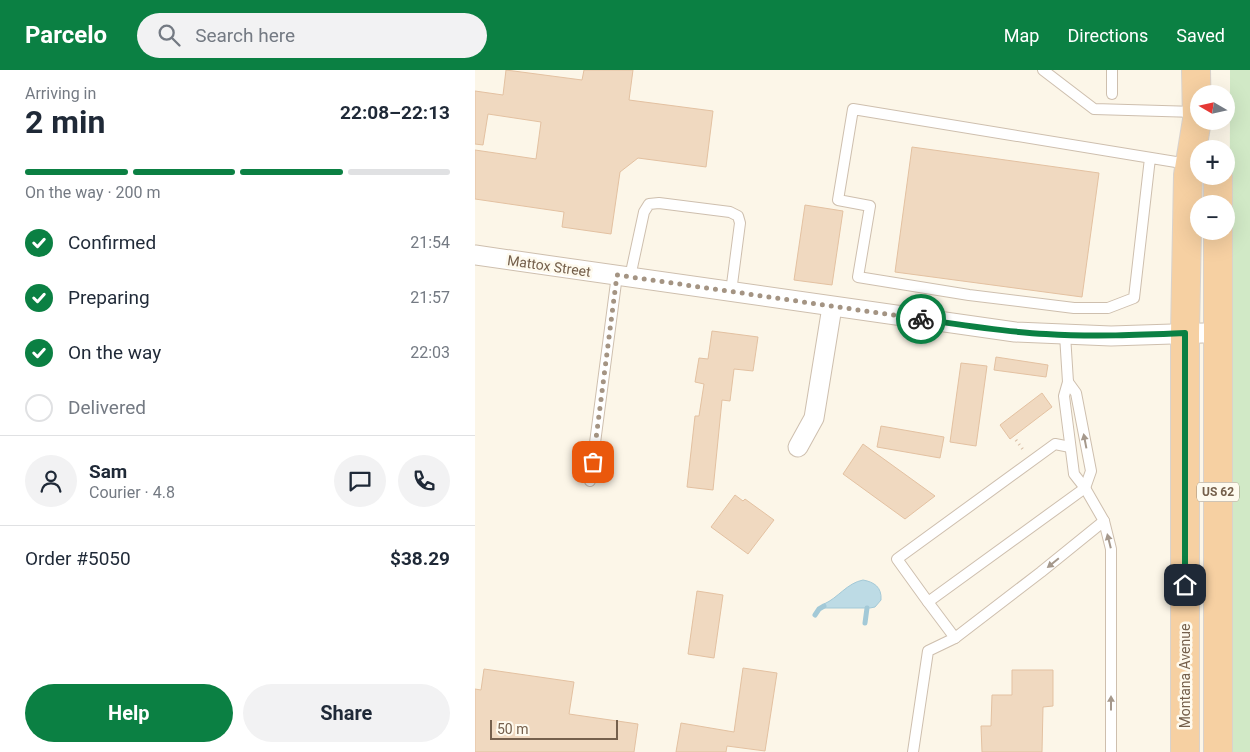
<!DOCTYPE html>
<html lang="en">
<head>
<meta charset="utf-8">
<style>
	:root { --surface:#fff; --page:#f2f2f3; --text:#1f2937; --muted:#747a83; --line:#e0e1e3; --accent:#0b8043 }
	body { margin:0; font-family:Roboto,sans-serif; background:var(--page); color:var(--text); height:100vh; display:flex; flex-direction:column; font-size:19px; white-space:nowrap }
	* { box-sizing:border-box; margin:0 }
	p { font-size:16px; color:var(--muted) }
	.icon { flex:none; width:28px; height:28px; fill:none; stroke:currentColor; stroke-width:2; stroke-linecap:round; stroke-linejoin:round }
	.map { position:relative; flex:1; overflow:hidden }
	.drawer { display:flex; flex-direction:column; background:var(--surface); width:475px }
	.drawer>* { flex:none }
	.needle { width:32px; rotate:279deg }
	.buttons { position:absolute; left:715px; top:15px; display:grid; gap:10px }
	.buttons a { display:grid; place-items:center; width:45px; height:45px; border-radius:50%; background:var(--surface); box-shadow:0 5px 20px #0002; font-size:25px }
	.scale { position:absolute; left:15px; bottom:12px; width:128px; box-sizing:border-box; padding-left:5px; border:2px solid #75604c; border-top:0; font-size:14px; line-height:18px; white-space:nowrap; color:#75604c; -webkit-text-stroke:4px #fefaee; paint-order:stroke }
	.pin { position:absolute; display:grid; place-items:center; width:42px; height:42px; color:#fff; margin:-21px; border-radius:10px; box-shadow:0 2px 8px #0006 }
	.courier { position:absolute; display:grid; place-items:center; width:50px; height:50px; margin:-25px; border:4px solid #0b8043; border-radius:50%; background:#fff; color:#222; box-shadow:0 1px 6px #0007 }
	.summary em { font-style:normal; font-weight:700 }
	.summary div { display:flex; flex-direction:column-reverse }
	.summary { display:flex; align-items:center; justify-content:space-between; height:85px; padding:0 25px }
	h1 { font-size:32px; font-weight:700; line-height:38px }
	.bar { display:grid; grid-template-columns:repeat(4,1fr); gap:8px 5px; align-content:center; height:60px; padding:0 25px }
	.bar i { height:6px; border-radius:4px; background:var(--line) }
	.bar .current { background:var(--accent) }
	.bar p { grid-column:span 4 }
	.line { display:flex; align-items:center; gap:12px; padding:0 25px; border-top:1px solid var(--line) }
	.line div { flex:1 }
	.round { display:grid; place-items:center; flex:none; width:52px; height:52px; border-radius:26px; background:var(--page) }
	ol { padding:0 25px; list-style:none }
	li { display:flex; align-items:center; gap:15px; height:55px }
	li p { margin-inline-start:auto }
	li .icon { padding:5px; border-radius:50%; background:var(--accent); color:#fff; stroke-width:4 }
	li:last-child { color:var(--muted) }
	li i { width:28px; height:28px; border:2px solid var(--line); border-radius:50% }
	.button { display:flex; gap:10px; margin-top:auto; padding:10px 25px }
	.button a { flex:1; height:58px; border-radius:30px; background:var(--accent); color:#fff; font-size:20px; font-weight:700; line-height:58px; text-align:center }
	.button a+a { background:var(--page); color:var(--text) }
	header { display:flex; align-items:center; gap:30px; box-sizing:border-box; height:70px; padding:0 25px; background:var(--accent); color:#fff }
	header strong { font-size:24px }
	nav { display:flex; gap:28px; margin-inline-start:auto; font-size:18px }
	.search { width:350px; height:45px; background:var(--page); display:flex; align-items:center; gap:12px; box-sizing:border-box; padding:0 18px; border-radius:28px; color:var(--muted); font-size:19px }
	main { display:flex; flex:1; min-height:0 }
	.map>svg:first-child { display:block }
	.green { fill:#d1e9c6 }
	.water { fill:#bddbe5; stroke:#a3c9d7 }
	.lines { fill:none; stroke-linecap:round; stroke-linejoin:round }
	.stream { stroke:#a3c9d7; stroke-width:5 }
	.building { fill:#f0d9c0; stroke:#e3c1a1 }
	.service-casing { stroke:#cebfae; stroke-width:12 }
	.minor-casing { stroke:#cebfae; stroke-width:21 }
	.trunk-casing { stroke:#d8d2cd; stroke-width:30 }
	.path { stroke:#d6bca3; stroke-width:3; stroke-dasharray:1 4; stroke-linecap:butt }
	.service { stroke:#fff; stroke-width:10 }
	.minor { stroke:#fff; stroke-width:19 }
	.trunk { stroke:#f6d0a2; stroke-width:28 }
	.oneway { fill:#a5988b }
	.done { stroke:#a49483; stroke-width:5; stroke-dasharray:0 9 }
	.route { stroke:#0b8043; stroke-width:6 }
	.labels { text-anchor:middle; stroke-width:5; stroke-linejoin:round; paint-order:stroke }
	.shield { fill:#fefaee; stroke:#9e8e7d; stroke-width:1 }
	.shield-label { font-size:12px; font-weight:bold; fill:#75604c }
	.street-label { font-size:14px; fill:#75604c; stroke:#fefaee }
</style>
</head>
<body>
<header>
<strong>Parcelo</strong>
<div class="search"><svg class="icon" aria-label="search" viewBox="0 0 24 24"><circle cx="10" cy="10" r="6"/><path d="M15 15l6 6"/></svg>Search here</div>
<nav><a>Map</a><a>Directions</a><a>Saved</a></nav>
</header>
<main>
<section class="drawer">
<div class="summary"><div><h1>2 min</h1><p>Arriving in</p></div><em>22:08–22:13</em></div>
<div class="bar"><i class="current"></i><i class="current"></i><i class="current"></i><i></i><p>On the way · 200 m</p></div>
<ol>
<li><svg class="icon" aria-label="check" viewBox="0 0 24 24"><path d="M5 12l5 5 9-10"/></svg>Confirmed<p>21:54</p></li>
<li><svg class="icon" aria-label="check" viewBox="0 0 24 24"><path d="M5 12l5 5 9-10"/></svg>Preparing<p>21:57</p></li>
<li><svg class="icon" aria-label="check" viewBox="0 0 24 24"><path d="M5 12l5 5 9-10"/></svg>On the way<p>22:03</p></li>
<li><i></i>Delivered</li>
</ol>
<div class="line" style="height:90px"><a class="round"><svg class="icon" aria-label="person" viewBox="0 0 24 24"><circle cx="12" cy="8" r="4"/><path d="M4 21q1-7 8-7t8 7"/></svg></a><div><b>Sam</b><p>Courier · 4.8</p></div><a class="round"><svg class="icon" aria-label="chat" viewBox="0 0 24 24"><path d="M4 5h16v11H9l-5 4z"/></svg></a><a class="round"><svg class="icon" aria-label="phone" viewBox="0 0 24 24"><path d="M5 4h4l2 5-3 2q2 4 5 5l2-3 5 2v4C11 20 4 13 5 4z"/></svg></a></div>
<div class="line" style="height:65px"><div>Order #5050</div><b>$38.29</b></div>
<div class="button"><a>Help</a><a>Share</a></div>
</section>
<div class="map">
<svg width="775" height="682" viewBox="0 0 775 682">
	<rect width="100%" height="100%" fill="#fcf6e8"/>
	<polygon class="green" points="755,0 775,0 775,682 754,682"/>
	<path class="water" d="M388 510C399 512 407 517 406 530L400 537 395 538H349V534C363 528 372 513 388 510Z"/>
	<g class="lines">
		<g class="stream">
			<polyline points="340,545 344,539 349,536"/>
			<polyline points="390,553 392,538"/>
		</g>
	</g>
	<g class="building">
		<polygon points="31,0 107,10 109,0 158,0 154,30 238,41 231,97 163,88 145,102 136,164 87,157 89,142 0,129 0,80 61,89 66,52 13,44 8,75 0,74 0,21 28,25"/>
		<polygon points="437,77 624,103 607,227 420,202"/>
		<polygon points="330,135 368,141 357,215 319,210"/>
		<polygon points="237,261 283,267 278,301 259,299 255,331 247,330 238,420 212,417 220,346 224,346 229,314 220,312 224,288 233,289"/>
		<polygon points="521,287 573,295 571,307 519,300"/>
		<polygon points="486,293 512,296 501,376 475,372"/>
		<polygon points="567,323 577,337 535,369 525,355"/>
		<polygon points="406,356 469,367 465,388 402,377"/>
		<polygon points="388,374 460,426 430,449 368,404"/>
		<polygon points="260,425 268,431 270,429 299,450 273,484 236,457"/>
		<polygon points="222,521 248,525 239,588 213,584"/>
		<polygon points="268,598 302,603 290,681 252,676 251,682 201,682 206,653 259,662"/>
		<polygon points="9,599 99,612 94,644 163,654 159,682 0,682 0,619 6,620"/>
		<polygon points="537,600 578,600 578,636 568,637 567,682 507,682 506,656 516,656 517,625 537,625"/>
	</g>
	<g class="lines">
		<defs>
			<g id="service">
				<polyline points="568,0 619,39 721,42"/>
				<polyline points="637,0 637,24"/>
				<polyline points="675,88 659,228 633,238 599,238 494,225 383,207 395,136 363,130 378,39 713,94"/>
				<polyline points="155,207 169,142 174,134 184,133 255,142 263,146 265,153 256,222"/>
				<polyline points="590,265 593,312 589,326 599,404 610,418 629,451 636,479 636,682"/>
				<polyline points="593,312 601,323 616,401 610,418 453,532 422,489 580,374 595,377"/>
				<polyline points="115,411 142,205"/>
				<polyline points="480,568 566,502 629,451"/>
				<polyline points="438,682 453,581 480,568 453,532"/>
			</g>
			<g id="minor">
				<polyline points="0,185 540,262 636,266 728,263"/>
				<polyline points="323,377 339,348 357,237"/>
			</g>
			<g id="trunk">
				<polyline points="743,106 743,134"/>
				<polyline points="710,682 710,263 713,105 722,50 721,0"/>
				<polyline points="743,682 743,161"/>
			</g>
		</defs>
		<use href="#service" class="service-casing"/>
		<use href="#minor" class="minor-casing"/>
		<use href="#trunk" class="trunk-casing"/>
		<polyline class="path" points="541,370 549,381"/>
		<use href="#service" class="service"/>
		<use href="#minor" class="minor"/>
		<use href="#trunk" class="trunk"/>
	</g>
	<defs><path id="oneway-solid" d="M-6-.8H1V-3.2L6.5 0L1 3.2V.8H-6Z" transform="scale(1.25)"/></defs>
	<g class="oneway">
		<use href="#oneway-solid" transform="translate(610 371) rotate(-101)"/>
		<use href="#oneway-solid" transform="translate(634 471) rotate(-104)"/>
		<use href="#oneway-solid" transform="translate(578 493) rotate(141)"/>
		<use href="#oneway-solid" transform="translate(636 633) rotate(-90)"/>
	</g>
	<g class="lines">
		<polyline class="done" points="118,392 142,205 446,249"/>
		<path class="route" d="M446 249C488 255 529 262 571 264 618 267 664 265 710 263V515"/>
	</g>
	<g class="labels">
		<rect class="shield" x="722" y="412.5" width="42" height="19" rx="4"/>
		<g class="shield-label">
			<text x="743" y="426">US 62</text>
		</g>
		<g class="street-label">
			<text transform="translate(74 196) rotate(8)" y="5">Mattox Street</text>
			<text transform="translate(710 606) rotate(-90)" y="5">Montana Avenue</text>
		</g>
	</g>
</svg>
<div class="buttons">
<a><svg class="needle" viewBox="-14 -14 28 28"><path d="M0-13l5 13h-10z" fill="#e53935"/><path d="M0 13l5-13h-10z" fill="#747a83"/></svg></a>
<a>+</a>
<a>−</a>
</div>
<div class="scale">50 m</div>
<div class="pin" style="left:118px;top:392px;background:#ea580c"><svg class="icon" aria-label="bag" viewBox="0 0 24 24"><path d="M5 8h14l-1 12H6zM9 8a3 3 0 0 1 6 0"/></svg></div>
<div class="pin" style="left:710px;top:515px;background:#1f2937"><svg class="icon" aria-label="home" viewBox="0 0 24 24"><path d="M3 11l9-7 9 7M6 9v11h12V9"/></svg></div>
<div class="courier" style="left:446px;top:249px"><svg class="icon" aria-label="bike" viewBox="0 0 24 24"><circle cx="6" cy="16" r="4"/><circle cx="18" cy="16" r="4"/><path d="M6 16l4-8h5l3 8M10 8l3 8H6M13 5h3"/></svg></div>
</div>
</main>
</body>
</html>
